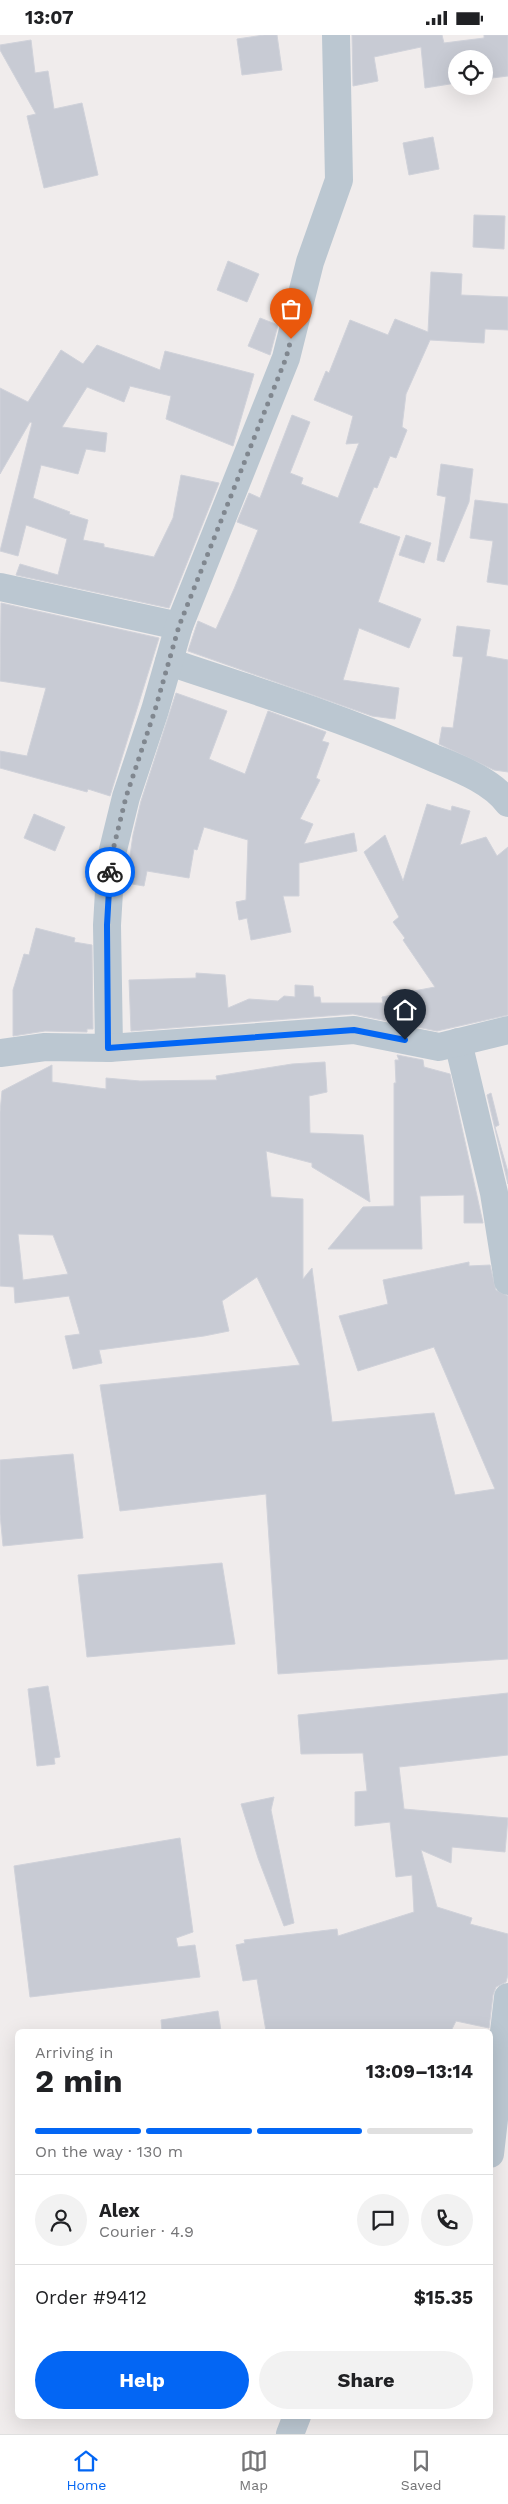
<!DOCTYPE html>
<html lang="en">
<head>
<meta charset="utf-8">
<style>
	:root { --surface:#fff; --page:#f2f2f2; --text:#202124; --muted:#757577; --line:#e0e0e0; --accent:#0366f4 }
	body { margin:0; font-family:"Work Sans",sans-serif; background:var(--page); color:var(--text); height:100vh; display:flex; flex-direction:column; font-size:19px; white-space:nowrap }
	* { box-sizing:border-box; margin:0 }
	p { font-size:16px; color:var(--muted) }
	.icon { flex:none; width:28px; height:28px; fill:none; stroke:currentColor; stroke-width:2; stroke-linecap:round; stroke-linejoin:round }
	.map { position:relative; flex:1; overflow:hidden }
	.side { position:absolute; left:15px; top:1994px; width:478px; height:390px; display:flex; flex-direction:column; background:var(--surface); border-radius:8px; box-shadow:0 5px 20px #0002 }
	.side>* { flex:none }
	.buttons { position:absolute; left:448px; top:15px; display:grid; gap:10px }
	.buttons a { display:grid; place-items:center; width:45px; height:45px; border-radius:50%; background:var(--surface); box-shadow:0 5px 20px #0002; font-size:25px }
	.pin { position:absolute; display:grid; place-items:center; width:42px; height:42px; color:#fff; margin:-51px -21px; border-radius:50% 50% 50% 0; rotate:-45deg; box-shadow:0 0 5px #0007 }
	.pin .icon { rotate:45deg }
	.courier { position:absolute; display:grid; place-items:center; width:50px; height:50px; margin:-25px; border:4px solid #0366f4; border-radius:50%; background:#fff; color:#222; box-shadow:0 1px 6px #0007 }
	.overview em { font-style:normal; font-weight:700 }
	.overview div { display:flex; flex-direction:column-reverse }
	.overview { display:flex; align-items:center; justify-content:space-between; height:85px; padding:0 20px }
	h1 { font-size:32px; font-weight:700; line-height:38px }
	.bar { display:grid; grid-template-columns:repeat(4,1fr); gap:8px 5px; align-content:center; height:60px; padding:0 20px }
	.bar i { height:6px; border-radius:4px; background:var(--line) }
	.bar .selected { background:var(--accent) }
	.bar p { grid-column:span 4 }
	.line { display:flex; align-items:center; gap:12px; padding:0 20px; border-top:1px solid var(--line) }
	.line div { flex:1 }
	.round { display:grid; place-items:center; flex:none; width:52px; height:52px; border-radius:26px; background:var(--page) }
	.button { display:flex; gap:10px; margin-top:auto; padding:10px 20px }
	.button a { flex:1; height:58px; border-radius:30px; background:var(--accent); color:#fff; font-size:20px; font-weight:700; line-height:58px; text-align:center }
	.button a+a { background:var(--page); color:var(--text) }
	.status { display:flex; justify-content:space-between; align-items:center; height:35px; padding:0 25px; background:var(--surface); direction:ltr }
	.status svg { height:14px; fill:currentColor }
	.dock { display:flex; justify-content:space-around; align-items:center; height:70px; border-top:1px solid var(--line); background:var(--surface); font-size:14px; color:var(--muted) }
	.dock a { display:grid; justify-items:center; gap:2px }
	.dock .selected { color:var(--accent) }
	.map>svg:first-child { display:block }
	.building { fill:#c8cbd4; stroke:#d0d2da; fill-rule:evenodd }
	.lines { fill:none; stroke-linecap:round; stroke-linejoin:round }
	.minor { stroke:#bbc7d1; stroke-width:28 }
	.done { stroke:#80878f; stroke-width:5; stroke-dasharray:0 9 }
	.route { stroke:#0366f4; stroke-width:6 }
</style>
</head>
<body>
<div class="status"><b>13:07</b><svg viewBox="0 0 49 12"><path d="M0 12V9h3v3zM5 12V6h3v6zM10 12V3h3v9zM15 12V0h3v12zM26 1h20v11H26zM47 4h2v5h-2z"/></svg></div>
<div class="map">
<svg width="508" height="2399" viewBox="0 0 508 2399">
	<rect width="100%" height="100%" fill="#f0ecec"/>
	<g class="building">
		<polygon points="264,0 277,0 282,35 242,40 237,4"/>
		<polygon points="352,0 442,0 444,8 484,3 484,0 508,0 508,41 484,44 484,24 456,24 456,48 425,53 421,12 374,22 378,46 353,51"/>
		<polygon points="31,5 35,38 48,36 54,74 82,68 98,140 44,153 27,81 36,79 0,15 0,10"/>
		<polygon points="433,102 439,134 409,140 403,108"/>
		<polygon points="474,180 505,181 504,214 473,212"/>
		<polygon points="228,226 259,239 247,267 217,255"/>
		<polygon points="431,237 462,239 461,260 508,262 508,295 485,294 484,308 430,305 406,359 402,392 407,395 396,423 390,421 377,453 374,452 359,488 400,502 378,567 421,584 409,613 359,593 343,645 399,653 395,684 372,681 188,616 198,586 216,594 234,554 258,495 237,487 249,458 260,463 292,380 310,387 290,438 303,443 301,449 338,463 359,408 346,409 353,381 314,365 326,336 329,338 350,285 388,300 395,284 428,297"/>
		<polygon points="260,283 278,290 270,320 248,311"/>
		<polygon points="97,310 160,335 165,316 254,339 233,411 166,384 171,361 130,351 124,367 87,352 62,392 107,398 105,417 86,414 78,439 41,430 33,463 70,477 69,479 88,485 83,505 104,509 104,512 154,522 173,483 181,440 219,448 169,573 16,540 20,529 58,540 67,504 26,490 18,521 0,516 32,388 30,387 0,439 0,353 28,367 61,315 83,329"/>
		<polygon points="441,429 473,434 469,467 444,527 437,525 446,462 437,460"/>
		<polygon points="475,465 508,469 508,550 487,547 493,506 470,503"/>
		<polygon points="406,500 431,508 424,528 399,520"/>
		<polygon points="1,568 159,603 110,761 88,754 87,757 0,733 0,716 27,721 46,653 0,646"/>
		<polygon points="457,591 490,595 486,621 508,625 508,737 494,735 439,709 442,692 453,693 463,622 453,621"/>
		<polygon points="176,658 227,676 209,724 245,739 268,676 326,697 322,706 329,708 316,743 320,745 300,784 313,789 304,809 354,798 357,816 299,828 299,861 283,861 291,897 251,905 247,883 239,885 236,867 246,865 248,805 204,792 197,815 194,814 189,843 147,836 144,851 126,848 133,800 141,766"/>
		<polygon points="427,769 451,776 452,771 470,776 460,810 486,802 497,821 508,812 508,980 437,996 407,990 406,987 397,988 353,979 131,996 129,945 196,943 196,938 225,940 228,973 249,964 278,966 284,961 295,962 295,950 313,951 314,962 320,962 321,968 383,968 382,962 435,952 403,905 405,903 393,887 399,882 364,817 385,800 403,846"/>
		<polygon points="34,779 65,792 55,816 24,803"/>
		<polygon points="36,893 75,903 74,907 92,910 93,994 87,994 87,997 45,996 13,1001 13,955 24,919 29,920"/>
		<polygon points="397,1020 423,1025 424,1032 450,1039 483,1188 464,1188 464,1160 420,1161 422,1214 328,1214 363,1172 394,1171 394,1048 396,1048 395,1025 399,1025"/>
		<path d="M325 1027 327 1057 309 1061 310 1098 363 1100 370 1167 312 1132V1128L266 1116 271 1162 303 1164V1244L312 1233 332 1387 434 1378 455 1460 495 1454 434 1312 358 1336 339 1281 388 1269 383 1245 469 1227V1231L490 1230 496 1255 508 1261V1624L278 1639 266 1459 120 1476 100 1350 300 1330 257 1242 222 1266 229 1296 204 1301 99 1315 102 1328 73 1334 65 1301 80 1299 69 1261 15 1268 14 1252 0 1251V1077L2 1056 52 1030V1047L106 1054V1043L140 1046 217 1045 216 1041 292 1029ZM18 1199 53 1200 68 1239 23 1245Z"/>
		<polygon points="491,1058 499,1090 495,1092 508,1137 508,1149 487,1060"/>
		<polygon points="73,1419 83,1503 3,1511 0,1479 0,1425"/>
		<polygon points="222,1528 235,1609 87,1622 78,1540"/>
		<polygon points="48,1651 60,1722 54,1723 55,1729 37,1731 28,1654"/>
		<polygon points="508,1658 508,1720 399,1732 404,1774 508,1783 505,1817 452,1812 451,1828 421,1815 437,1872 472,1883 470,1889 508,1899 508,1940 506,1947 496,1952 493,1960 489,1993 456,1986 451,1996 266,1996 257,1944 243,1946 236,1910 245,1908 244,1905 337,1894 338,1901 414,1877 412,1840 396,1842 390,1787 355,1791 355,1757 367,1756 363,1718 301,1719 298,1680"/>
		<polygon points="274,1762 271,1775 294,1888 284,1891 258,1823 241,1769"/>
		<polygon points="180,1803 193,1897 176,1903 178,1912 195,1910 200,1942 30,1962 14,1831"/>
		<polygon points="218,1976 221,1996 162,1996 161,1985"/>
	</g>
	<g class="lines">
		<g class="minor">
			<polyline points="0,552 179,591"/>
			<path d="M169 627C257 656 345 684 431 722 457 733 491 745 508 768"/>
			<polyline points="458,1007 494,1158 508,1246"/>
			<polyline points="109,1013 107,890 111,823 126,762 155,675 179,591 286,323 310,227 339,145 336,0"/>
			<polyline points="0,1018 45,1012 109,1013 354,995 439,1012 508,995"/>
			<polyline points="490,2119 508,1962"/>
			<polyline points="290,2399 297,2381"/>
		</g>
	</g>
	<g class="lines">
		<polyline class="done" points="110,837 111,823 126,762 155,675 179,591 286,323 291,304"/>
		<polyline class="route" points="110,837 107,890 108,1013 354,995 405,1005"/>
	</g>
</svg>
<div class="buttons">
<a><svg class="icon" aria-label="locate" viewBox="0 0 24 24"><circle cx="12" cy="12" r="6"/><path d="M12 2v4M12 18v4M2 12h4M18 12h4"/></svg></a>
</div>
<div class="pin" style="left:291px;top:304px;background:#ea580c"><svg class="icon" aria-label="bag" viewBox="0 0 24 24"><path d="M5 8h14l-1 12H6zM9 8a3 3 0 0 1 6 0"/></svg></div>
<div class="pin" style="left:405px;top:1005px;background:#1f2937"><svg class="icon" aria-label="home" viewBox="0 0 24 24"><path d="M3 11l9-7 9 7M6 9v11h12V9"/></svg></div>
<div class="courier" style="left:110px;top:837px"><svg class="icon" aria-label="bike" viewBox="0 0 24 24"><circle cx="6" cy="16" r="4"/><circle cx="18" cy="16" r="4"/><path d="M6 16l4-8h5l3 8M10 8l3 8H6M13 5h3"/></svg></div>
<section class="side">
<div class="overview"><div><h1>2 min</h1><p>Arriving in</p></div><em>13:09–13:14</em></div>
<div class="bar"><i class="selected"></i><i class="selected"></i><i class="selected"></i><i></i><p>On the way · 130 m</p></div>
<div class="line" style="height:90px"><a class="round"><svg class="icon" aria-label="person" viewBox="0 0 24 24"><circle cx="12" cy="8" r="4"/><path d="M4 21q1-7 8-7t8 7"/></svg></a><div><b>Alex</b><p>Courier · 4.9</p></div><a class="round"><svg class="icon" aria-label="chat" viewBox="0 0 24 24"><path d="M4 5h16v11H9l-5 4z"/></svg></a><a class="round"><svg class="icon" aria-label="phone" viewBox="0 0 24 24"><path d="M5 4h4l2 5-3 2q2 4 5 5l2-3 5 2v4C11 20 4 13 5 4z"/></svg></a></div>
<div class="line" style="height:65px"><div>Order #9412</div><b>$15.35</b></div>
<div class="button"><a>Help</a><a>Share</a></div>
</section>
</div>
<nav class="dock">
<a class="selected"><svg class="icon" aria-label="home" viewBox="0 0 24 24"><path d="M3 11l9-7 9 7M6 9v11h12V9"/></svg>Home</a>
<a><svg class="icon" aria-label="map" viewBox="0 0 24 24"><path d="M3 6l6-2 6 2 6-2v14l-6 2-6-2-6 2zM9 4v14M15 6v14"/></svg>Map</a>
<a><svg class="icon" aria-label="saved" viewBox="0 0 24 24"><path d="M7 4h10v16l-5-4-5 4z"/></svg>Saved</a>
</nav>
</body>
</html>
